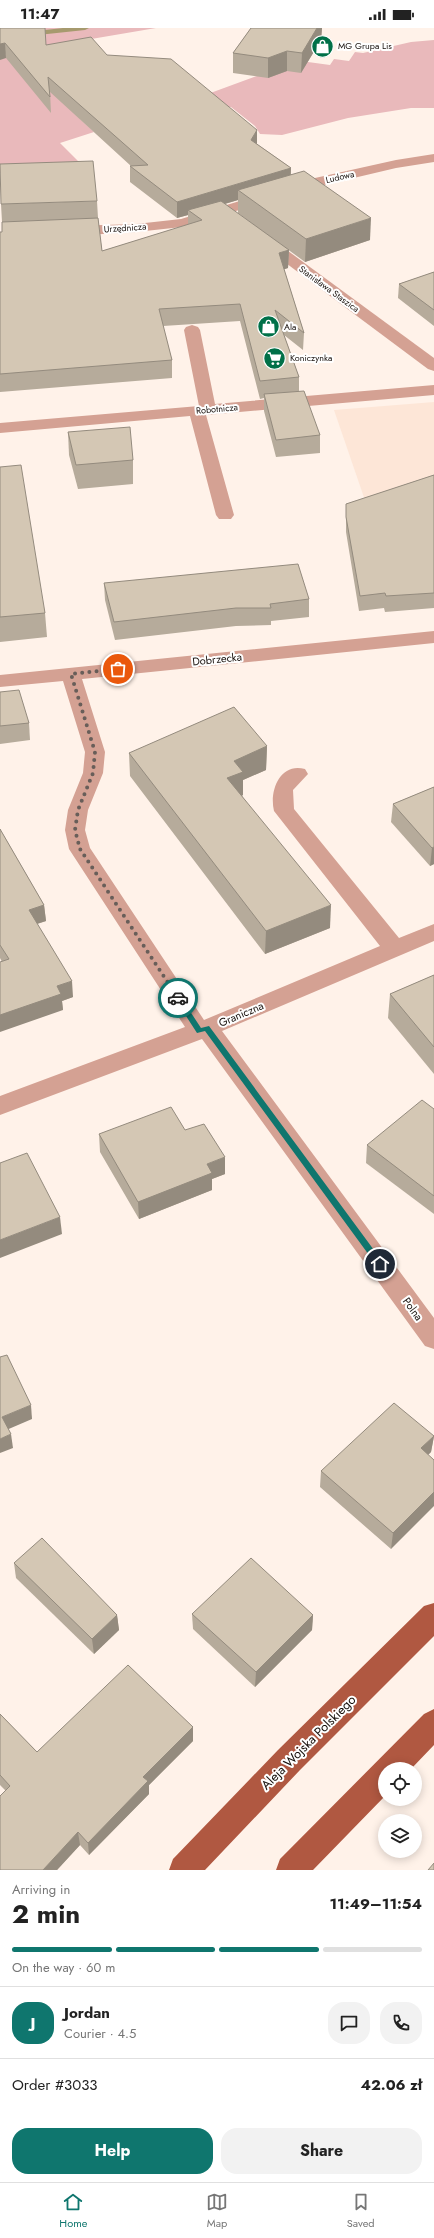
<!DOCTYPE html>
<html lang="en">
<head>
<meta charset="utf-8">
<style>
	:root { --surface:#fff; --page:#f2f2f2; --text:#222; --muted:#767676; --line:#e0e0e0; --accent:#0f766e }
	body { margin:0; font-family:Jost,sans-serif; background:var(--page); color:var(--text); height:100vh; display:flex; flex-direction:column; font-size:15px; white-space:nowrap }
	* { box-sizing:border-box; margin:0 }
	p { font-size:13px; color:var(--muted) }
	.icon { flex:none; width:22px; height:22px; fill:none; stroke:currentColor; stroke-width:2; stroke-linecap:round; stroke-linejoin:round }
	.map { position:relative; height:1842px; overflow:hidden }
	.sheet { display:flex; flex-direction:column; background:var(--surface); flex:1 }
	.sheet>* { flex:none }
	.tools { position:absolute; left:378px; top:1734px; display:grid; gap:8px }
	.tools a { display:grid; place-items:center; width:44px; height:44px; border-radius:50%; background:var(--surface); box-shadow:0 2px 10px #0003; font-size:20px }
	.pin { position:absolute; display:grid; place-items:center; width:34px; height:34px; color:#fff; margin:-17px; border:2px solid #fff; border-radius:50%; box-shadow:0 1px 4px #0007 }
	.courier { position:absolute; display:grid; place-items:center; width:40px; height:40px; margin:-20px; border:3px solid #0f766e; border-radius:50%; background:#fff; color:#222; box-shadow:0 1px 5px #0007 }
	.overview em { font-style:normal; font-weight:700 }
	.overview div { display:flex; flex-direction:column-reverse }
	.overview { display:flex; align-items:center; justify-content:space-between; height:68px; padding:0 12px }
	h1 { font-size:26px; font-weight:700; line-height:30px }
	.bar { display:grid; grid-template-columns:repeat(4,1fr); gap:6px 4px; align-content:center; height:48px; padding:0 12px }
	.bar i { height:5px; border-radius:3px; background:var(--line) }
	.bar .on { background:var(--accent) }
	.bar p { grid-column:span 4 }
	.line { display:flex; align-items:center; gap:10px; padding:0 12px; border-top:1px solid var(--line) }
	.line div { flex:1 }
	.round { display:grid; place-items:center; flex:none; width:42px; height:42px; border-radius:16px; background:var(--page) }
	.action { display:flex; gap:8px; margin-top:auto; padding:8px 12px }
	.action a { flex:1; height:46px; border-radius:16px; background:var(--accent); color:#fff; font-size:16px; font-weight:700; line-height:46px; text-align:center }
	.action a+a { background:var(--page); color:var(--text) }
	.status { display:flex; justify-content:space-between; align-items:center; height:28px; padding:0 20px; background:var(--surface); direction:ltr }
	.status svg { height:11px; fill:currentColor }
	.tabs { display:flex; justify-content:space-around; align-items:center; height:56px; border-top:1px solid var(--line); background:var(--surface); font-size:11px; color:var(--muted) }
	.tabs a { display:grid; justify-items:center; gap:2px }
	.tabs .on { color:var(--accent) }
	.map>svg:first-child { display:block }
	.built { fill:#fde6d7 }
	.green { fill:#e9b9bb }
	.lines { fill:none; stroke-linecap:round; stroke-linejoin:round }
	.stream { fill:#a69a6e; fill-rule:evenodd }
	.minor { fill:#d4a193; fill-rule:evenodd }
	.major { fill:#b05841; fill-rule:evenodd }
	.wall { fill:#b6ab9b }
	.shaded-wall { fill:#948b7e }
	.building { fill:#d4c7b4; stroke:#948b7e }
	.route { fill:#0f766e }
	.done { stroke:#685e59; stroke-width:4; stroke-dasharray:0 7.2 }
	.labels { text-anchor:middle; stroke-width:4; stroke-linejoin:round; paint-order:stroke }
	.far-poi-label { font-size:9px; fill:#160f0b; stroke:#fff; text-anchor:start }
	.far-street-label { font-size:9px; fill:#160f0b; stroke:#fff }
	.street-label { font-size:11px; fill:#160f0b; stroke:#fff }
	.near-street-label { font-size:13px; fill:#160f0b; stroke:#fff }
</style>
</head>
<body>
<div class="status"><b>11:47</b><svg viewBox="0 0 49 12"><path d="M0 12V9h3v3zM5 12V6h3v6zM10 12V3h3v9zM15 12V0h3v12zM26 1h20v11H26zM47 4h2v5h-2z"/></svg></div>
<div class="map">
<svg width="434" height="1842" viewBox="0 0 434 1842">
	<rect width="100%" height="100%" fill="#fff2e9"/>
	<polygon class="built" points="434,374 434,462 369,484 334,382"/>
	<polygon class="green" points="24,0 156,0 3,26 205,67 257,48 308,34 330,37 334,31 349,33 355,24 363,25 411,14 434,12 434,80 411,80 348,90 282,107 260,106 255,98 231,79 214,82 80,91 94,104 60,115 80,135 0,145 0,2"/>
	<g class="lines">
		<polygon class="stream" points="63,0 89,0 85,2 0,11 0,7"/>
		<g class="minor">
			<polygon points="434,126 434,134 396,140 324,157 182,199 136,204 70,208 65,206 62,203 65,200 70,198 136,196 181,191 315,150 396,132"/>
			<polygon points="264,207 269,209 434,330 434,343 428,341 259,215 256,212 259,209"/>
			<polygon points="192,297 198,299 200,302 215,376 434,357 434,367 206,387 234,487 231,491 219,491 216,487 190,388 0,405 0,395 199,378 184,302 186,299"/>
			<path d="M434 603V615L82 651 105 724 103 745 88 782 85 802 90 820 204 992 380 918 274 783C269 763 280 734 305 741L308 746 293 762 294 781 399 910 434 896V913L222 1003 434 1290V1321L425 1318 202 1011 0 1087V1068L185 999 69 821 65 802 68 782 83 745 85 724 63 653 0 659V647Z"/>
		</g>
		<g class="major">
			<polygon points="434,1575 434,1608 300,1742 205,1842 169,1842 173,1831 278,1722 424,1578"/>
			<polygon points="434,1681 434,1717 411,1741 385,1741 385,1768 313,1842 276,1842 280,1831 424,1686"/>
		</g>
	</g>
	<g class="wall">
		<polygon points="0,0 46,17 107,27 257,102 257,116 291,140 291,147 370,212 305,234 238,185 238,172 225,176 289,222 288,240 284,241 304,305 303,322 284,307 299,349 299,363 320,407 320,425 276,429 264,383 264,370 260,371 240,293 163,298 172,332 172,350 0,364 0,204 2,204 2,194 1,176 97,173 98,190 102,223 188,197 188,187 177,190 130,154 130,138 131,138 50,64 51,85 6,30"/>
		<polygon points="251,0 322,0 321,12 301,45 287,43 268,50 233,45 233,25"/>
		<polygon points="434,244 434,298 398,270 399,256"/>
		<polygon points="68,404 133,432 133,456 78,461 69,427"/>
		<polygon points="0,439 45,585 47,609 0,614"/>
		<polygon points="434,447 434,580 385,584 384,580 359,583 346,504 346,476"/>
		<polygon points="104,555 309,571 309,589 271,593 271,597 236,598 115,612 105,572"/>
		<polygon points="0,664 29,695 30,712 0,716"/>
		<polygon points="267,718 266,742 243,752 243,767 242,768 330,900 265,926 130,748 129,725"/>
		<polygon points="434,759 434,836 430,838 391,794 393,776"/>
		<polygon points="0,801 44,877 46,893 37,896 73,969 62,973 63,982 2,934 0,930"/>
		<polygon points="434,947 434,1046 388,990 390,966"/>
		<polygon points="434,1081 434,1186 366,1135 367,1117"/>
		<polygon points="99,1106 225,1146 212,1151 212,1162 139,1191 100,1124"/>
		<polygon points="434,1408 431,1424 428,1427 391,1521 320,1459 321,1443"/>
		<polygon points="14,1535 117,1587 119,1602 94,1626 16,1550"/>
		<polygon points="192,1586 313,1587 312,1602 255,1659 193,1601"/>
		<polygon points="0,1686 37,1724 193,1699 193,1713 149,1757 149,1766 89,1827 80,1817 57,1842 0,1842 5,1762 0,1757"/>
	</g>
	<g class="shaded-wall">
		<polygon points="317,0 322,0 321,12 301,45 302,25"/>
		<polygon points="5,15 6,30 0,32 0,16"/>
		<polygon points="287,23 287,43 268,50 268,30"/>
		<polygon points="257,102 257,118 251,112"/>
		<polygon points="291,140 290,156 238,162 238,172 193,185 188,182 188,187 177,190 177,174"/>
		<polygon points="371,190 370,212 305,234 306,211"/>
		<polygon points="289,222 288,240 279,243 279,225"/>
		<polygon points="267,718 266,742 243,752 243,767 227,773 227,750 234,733"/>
		<polygon points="434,819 434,836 430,838 432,820"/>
		<polygon points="44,877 46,893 30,898 29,882"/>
		<polygon points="331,877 330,900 265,926 266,903"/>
		<polygon points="72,953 73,969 62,973 63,982 0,1004 0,987 57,958"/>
		<polygon points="225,1129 225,1146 212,1151 212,1162 139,1191 138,1174 207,1136"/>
		<polygon points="60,1189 62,1206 0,1230 0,1212"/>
		<polygon points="31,1377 32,1391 4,1403 2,1389"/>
		<polygon points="11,1406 13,1420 0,1425 0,1411"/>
		<polygon points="434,1408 431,1424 418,1436 421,1420"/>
		<polygon points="434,1464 434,1478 391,1521 393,1505"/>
		<polygon points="117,1587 119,1602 94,1626 92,1611"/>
		<polygon points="313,1587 312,1602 255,1659 256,1644"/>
		<polygon points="193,1699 193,1713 149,1757 149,1766 89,1827 88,1815 143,1749"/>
		<polygon points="78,1804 80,1817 57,1842 43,1842"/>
	</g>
	<g class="building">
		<polygon points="0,0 45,0 46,17 91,9 107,27 171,31 257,102 251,112 291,140 177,174 130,138 148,137 48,49 50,69 5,15 0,16"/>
		<polygon points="251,0 317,0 302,25 287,23 268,30 233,25"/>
		<polygon points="93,133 97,173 1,176 0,136"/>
		<polygon points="304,143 371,190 306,211 238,162"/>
		<polygon points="221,173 289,222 279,225 304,305 275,282 299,349 260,353 240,276 159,281 172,332 0,346 0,204 2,204 2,194 98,190 102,223 202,192 188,182"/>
		<polygon points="434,244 434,282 399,256"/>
		<polygon points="304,363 320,407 276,412 264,366"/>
		<polygon points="130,399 133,432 76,437 68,404"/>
		<polygon points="21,437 45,585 0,589 0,439"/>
		<polygon points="434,447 434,565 386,568 385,565 360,568 346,489 346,476"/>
		<polygon points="298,536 309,571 270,576 271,580 236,580 114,594 104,555"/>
		<polygon points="19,662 29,695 0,698 0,664"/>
		<polygon points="234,679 267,718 234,733 243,744 227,750 331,877 266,903 129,725"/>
		<polygon points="434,759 434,819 432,820 393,776"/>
		<polygon points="0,801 44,877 29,882 72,953 57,958 61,966 0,987 0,934 9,931 0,917"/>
		<polygon points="434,947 434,1019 390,966"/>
		<polygon points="422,1072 434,1081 434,1168 367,1117"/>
		<polygon points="171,1079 185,1102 204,1096 225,1129 207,1136 212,1145 138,1174 99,1106"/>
		<polygon points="27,1125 60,1189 0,1212 0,1135"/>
		<polygon points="7,1327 31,1377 2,1389 11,1406 0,1411 0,1329"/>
		<polygon points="394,1375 434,1408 421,1420 434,1432 434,1464 393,1505 321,1443"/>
		<polygon points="42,1510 117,1587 92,1611 14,1535"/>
		<polygon points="251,1530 313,1587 256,1644 192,1586"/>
		<polygon points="128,1637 193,1699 143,1749 148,1753 88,1815 78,1804 43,1842 0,1842 0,1768 10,1758 0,1747 0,1686 37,1724"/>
		<polygon points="434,1835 434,1842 428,1842"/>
	</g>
	<polygon class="route" points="175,968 180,968 201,1000 209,998 382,1233 382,1238 377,1238 205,1003 197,1005 175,971"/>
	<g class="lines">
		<polyline class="done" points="118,641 71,646 95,724 93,745 78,782 75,802 80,821 178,970"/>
	</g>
	<defs>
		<symbol id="shop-disc" viewBox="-11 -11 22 22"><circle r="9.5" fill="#007048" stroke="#fff"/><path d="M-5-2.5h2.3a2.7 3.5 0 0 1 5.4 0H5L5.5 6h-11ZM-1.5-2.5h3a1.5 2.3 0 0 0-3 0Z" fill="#fff"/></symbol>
		<symbol id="supermarket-disc" viewBox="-11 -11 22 22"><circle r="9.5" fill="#007048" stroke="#fff"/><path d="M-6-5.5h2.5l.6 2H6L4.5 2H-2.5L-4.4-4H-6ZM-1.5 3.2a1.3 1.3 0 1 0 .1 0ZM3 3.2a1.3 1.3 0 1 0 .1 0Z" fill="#fff"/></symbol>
	</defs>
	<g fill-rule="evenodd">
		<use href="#shop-disc" x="310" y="6" width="25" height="25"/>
		<use href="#shop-disc" x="256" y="286" width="25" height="25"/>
		<use href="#supermarket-disc" x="262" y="318" width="25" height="25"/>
	</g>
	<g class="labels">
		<g class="far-poi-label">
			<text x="338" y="21">MG Grupa Lis</text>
			<text x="284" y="302">Ala</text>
			<text x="290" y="333">Koniczynka</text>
		</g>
		<g class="far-street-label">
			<text transform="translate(340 149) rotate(-13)" y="3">Ludowa</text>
			<text transform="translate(125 200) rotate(-4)" y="3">Urzędnicza</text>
			<text transform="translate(329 261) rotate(36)" y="3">Stanisława Staszica</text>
			<text transform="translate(217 381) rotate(-5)" y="3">Robotnicza</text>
		</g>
		<g class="street-label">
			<text transform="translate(217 631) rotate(-6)" y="4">Dobrzecka</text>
			<text transform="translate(241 986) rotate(-23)" y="4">Graniczna</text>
			<text transform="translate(413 1281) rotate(54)" y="4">Polna</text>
		</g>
		<g class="near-street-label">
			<text transform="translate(308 1714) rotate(-45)" y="5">Aleja Wojska Polskiego</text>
		</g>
	</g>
</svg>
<div class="tools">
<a><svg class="icon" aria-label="locate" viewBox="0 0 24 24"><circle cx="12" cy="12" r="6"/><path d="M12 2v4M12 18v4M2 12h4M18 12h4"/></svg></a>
<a><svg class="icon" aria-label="layers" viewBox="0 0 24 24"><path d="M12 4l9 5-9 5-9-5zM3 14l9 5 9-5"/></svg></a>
</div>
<div class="pin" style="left:118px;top:641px;background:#ea580c"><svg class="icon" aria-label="bag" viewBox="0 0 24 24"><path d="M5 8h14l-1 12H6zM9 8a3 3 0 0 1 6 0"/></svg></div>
<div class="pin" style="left:380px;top:1236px;background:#1f2937"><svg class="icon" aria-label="home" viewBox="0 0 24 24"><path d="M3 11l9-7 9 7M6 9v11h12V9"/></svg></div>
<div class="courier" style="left:178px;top:970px"><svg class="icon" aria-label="car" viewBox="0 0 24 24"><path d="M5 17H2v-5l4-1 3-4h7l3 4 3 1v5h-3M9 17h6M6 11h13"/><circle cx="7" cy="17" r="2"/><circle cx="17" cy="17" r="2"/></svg></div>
</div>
<section class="sheet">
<div class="overview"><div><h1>2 min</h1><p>Arriving in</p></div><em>11:49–11:54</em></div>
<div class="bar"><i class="on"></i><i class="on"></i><i class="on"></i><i></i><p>On the way · 60 m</p></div>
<div class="line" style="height:72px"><b class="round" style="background:var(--accent);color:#fff">J</b><div><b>Jordan</b><p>Courier · 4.5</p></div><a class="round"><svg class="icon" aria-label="chat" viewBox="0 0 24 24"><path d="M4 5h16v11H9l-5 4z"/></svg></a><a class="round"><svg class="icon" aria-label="phone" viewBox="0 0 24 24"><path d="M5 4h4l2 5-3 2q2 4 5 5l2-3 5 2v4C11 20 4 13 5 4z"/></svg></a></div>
<div class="line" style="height:52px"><div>Order #3033</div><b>42.06 zł</b></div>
<div class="action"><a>Help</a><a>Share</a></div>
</section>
<nav class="tabs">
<a class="on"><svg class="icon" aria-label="home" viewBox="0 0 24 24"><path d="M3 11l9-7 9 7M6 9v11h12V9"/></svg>Home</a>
<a><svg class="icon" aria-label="map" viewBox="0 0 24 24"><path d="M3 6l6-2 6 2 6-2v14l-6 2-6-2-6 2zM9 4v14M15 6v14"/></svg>Map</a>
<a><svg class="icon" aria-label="saved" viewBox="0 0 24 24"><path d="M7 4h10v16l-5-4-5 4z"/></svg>Saved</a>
</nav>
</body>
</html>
